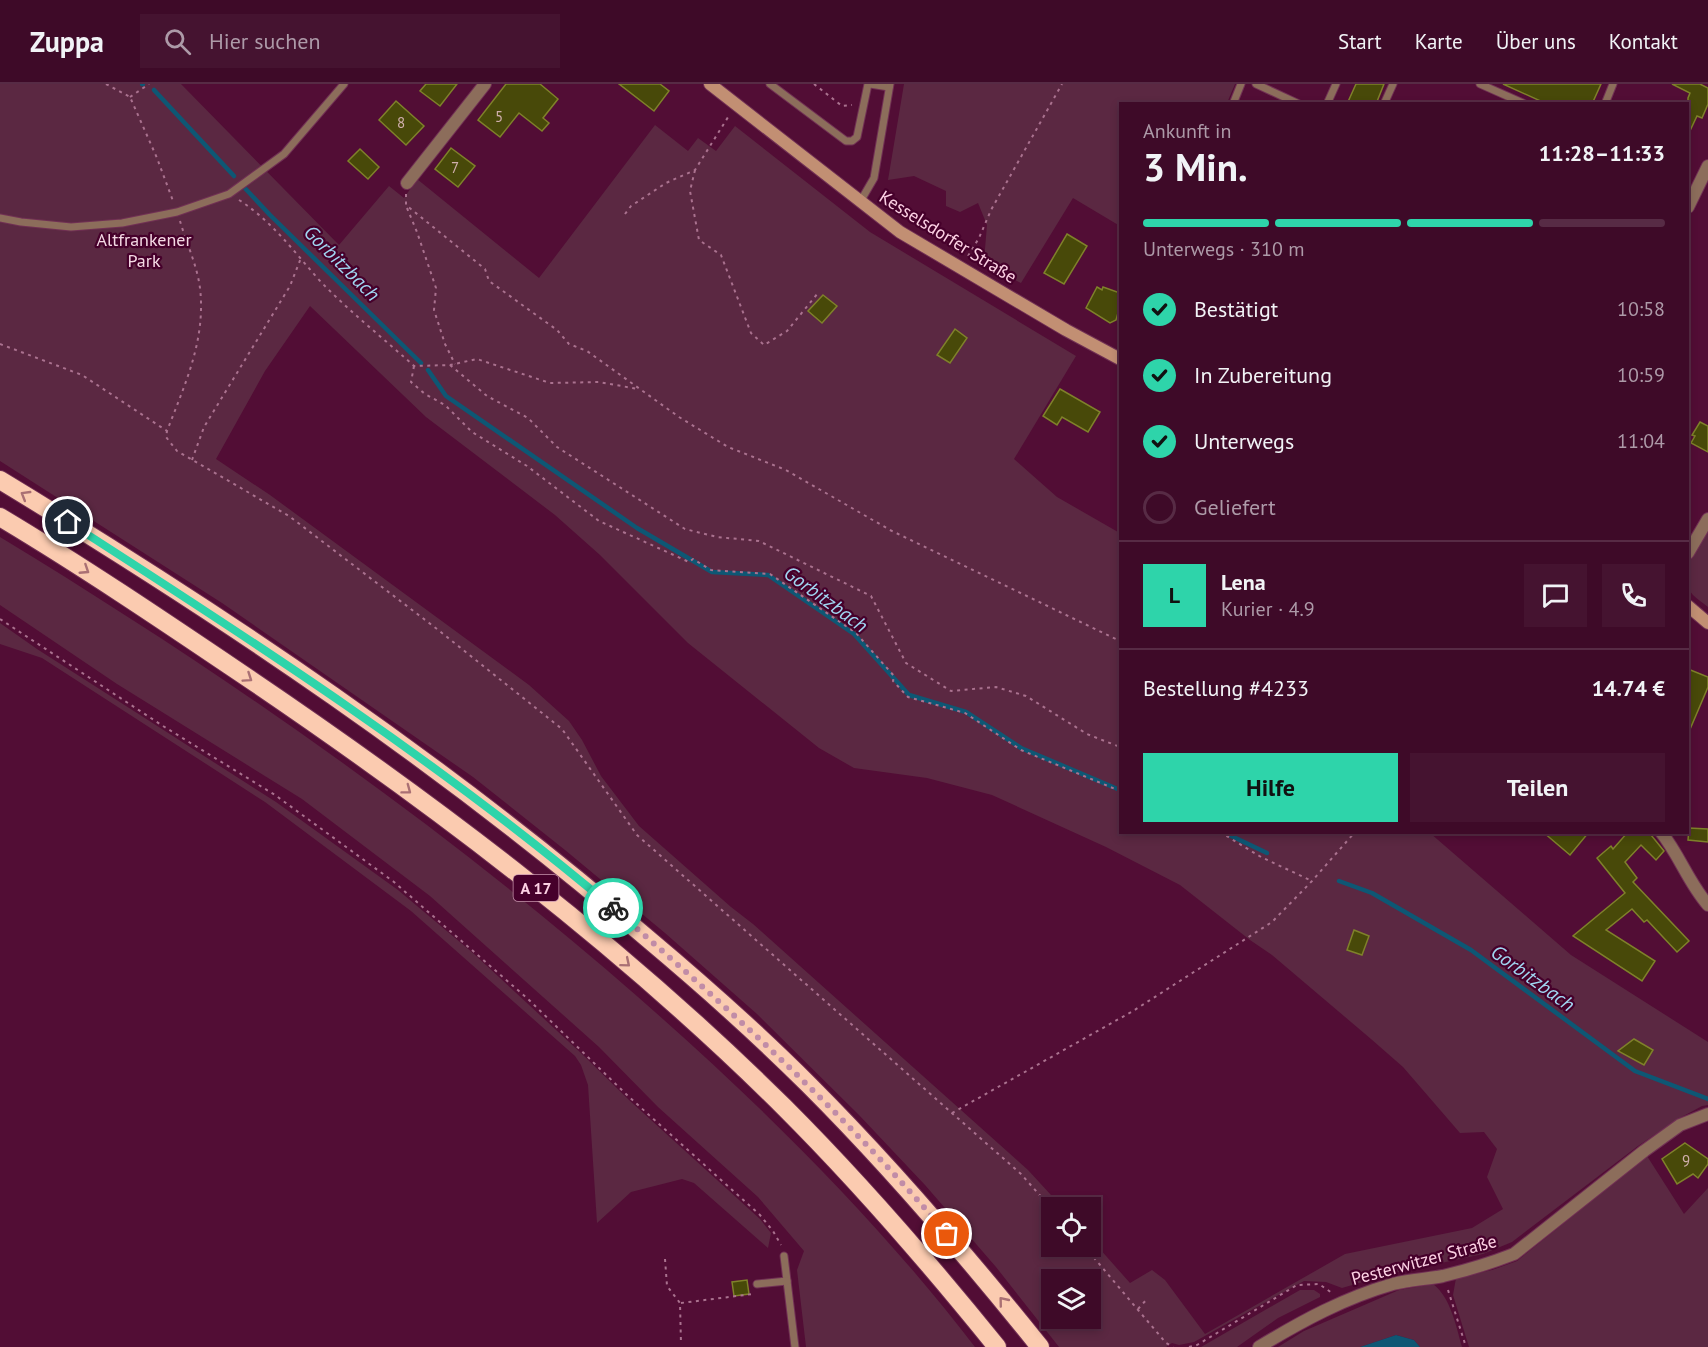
<!DOCTYPE html>
<html lang="de">
<head>
<meta charset="utf-8">
<style>
	:root { --surface:#3e0a28; --page:#451330; --text:#f1f3f6; --muted:#ad9aa8; --line:#572b45; --accent:#2ed4aa }
	body { margin:0; font-family:"PT Sans",sans-serif; background:var(--page); color:var(--text); height:100vh; display:flex; flex-direction:column; font-size:22px; white-space:nowrap }
	* { box-sizing:border-box; margin:0 }
	p { font-size:20px; color:var(--muted) }
	.icon { flex:none; width:33px; height:33px; fill:none; stroke:currentColor; stroke-width:2; stroke-linecap:round; stroke-linejoin:round }
	.map { position:relative; flex:1; overflow:hidden }
	.drawer { position:absolute; left:1119px; top:18px; width:570px; height:732px; display:flex; flex-direction:column; background:var(--surface); border-radius:0px; box-shadow:0 3px 9px #0003,0 0 0 2px var(--line) }
	.drawer>* { flex:none }
	.controls { position:absolute; left:1041px; top:1113px; display:grid; gap:12px }
	.controls a { display:grid; place-items:center; width:60px; height:60px; border-radius:0px; background:var(--surface); box-shadow:0 3px 9px #0003,0 0 0 2px var(--line); font-size:30px }
	.pin { position:absolute; display:grid; place-items:center; width:51px; height:51px; color:#fff; margin:-26px; border:3px solid #fff; border-radius:50%; box-shadow:0 2px 6px #0007 }
	.courier { position:absolute; display:grid; place-items:center; width:60px; height:60px; margin:-30px; border:4px solid #2ed4aa; border-radius:50%; background:#fff; color:#222; box-shadow:0 2px 8px #0007 }
	.headline em { font-style:normal; font-weight:700 }
	.headline div { display:flex; flex-direction:column-reverse }
	.headline { display:flex; align-items:center; justify-content:space-between; height:102px; padding:0 24px }
	h1 { font-size:39px; font-weight:700; line-height:45px }
	.bar { display:grid; grid-template-columns:repeat(4,1fr); gap:9px 6px; align-content:center; height:72px; padding:0 24px }
	.bar i { height:8px; border-radius:4px; background:var(--line) }
	.bar .selected { background:var(--accent) }
	.bar p { grid-column:span 4 }
	.line { display:flex; align-items:center; gap:15px; padding:0 24px; border-top:2px solid var(--line) }
	.line div { flex:1 }
	.round { display:grid; place-items:center; flex:none; width:63px; height:63px; border-radius:0px; background:var(--page) }
	ol { padding:0 24px; list-style:none }
	li { display:flex; align-items:center; gap:18px; height:66px }
	li p { margin-inline-start:auto }
	li .icon { padding:6px; border-radius:50%; background:var(--accent); color:#111; stroke-width:4 }
	li:last-child { color:var(--muted) }
	li i { width:33px; height:33px; border:3px solid var(--line); border-radius:50% }
	.action { display:flex; gap:12px; margin-top:auto; padding:12px 24px }
	.action a { flex:1; height:69px; border-radius:0px; background:var(--accent); color:#111; font-size:24px; font-weight:700; line-height:69px; text-align:center }
	.action a+a { background:var(--page); color:var(--text) }
	header { display:flex; align-items:center; gap:36px; box-sizing:border-box; height:84px; padding:0 30px; background:var(--surface); border-bottom:2px solid var(--line) }
	header strong { font-size:28px }
	nav { display:flex; gap:33px; margin-inline-start:auto; font-size:21px }
	.search { width:420px; height:54px; background:var(--page); display:flex; align-items:center; gap:15px; box-sizing:border-box; padding:0 21px; border-radius:0px; color:var(--muted); font-size:22px }
	.map>svg:first-child { display:block }
	.green { fill:#5b2842; fill-rule:evenodd }
	.water { fill:#0e5774 }
	.lines { fill:none; stroke-linecap:round; stroke-linejoin:round }
	.stream { stroke:#0e5774; stroke-width:4.5 }
	.building { fill:#484909; stroke:#7f812a; stroke-width:1.5 }
	.service-casing { stroke:#713054; stroke-width:9 }
	.minor-casing { stroke:#713054; stroke-width:14 }
	.secondary-casing { stroke:#713054; stroke-width:14 }
	.motorway-casing { stroke:#713054; stroke-width:20 }
	.path { stroke:#aa728f; stroke-width:2; stroke-dasharray:3 4.5; stroke-linecap:butt }
	.service { stroke:#8c6d5b; stroke-width:7 }
	.minor { stroke:#8c6d5b; stroke-width:12 }
	.secondary { stroke:#c28f73; stroke-width:12 }
	.motorway { stroke:#fbcbb0; stroke-width:18 }
	.oneway { stroke:#aa7074 }
	.done { stroke:#c18ca7; stroke-width:6; stroke-dasharray:0 10.8 }
	.route { stroke:#2ed4aa; stroke-width:8 }
	.labels { text-anchor:middle; stroke-width:4.5; stroke-linejoin:round; paint-order:stroke }
	.number-label { font-size:15px; fill:#d0afad }
	.shield { fill:#46002b; stroke:#c692ac; stroke-width:1.5 }
	.shield-label { font-size:16px; font-weight:bold; fill:#fdd1e4 }
	.street-label { font-size:18px; fill:#fdd1e4; stroke:#46002b }
	.park-label { font-size:18px; fill:#f4d9e4; stroke:#46002b }
	.water-label { font-size:20px; font-style:italic; fill:#a0d5f0; stroke:#46002b }
</style>
</head>
<body>
<header>
<strong>Zuppa</strong>
<div class="search"><svg class="icon" aria-label="search" viewBox="0 0 24 24"><circle cx="10" cy="10" r="6"/><path d="M15 15l6 6"/></svg>Hier suchen</div>
<nav><a>Start</a><a>Karte</a><a>Über uns</a><a>Kontakt</a></nav>
</header>
<div class="map">
<svg width="1708" height="1263" viewBox="0 0 1708 1263">
	<rect width="100%" height="100%" fill="#520d35"/>
	<g class="green">
		<path d="M0 0H181L339 161 389 102 404 114 417 95 539 194 655 41 688 67 698 54 716 67 735 42 870 148 1076 272 1014 375 1057 413 1118 448 1120 441V748L1430 749 1571 871 1708 958V1021L1702 1022 1678 1035 1638 1062 1512 1158 1483 1170 1390 1190 1342 1204 1326 1198 1304 1197 1194 1258 1179 1261 1172 1259 1166 1263H1059L996 1183 925 1101 859 1031 757 930 665 849 565 766 473 693 222 519 0 377ZM310 222 426 333 555 431 600 471 688 559 819 664 854 684 927 694 992 711 1106 763 1180 801 1250 856 1272 871 1371 955 1403 983 1460 1049 1484 1048 1497 1065 1487 1093 1503 1125 1472 1144 1345 1170 1205 1250 1165 1196 1152 1186 1130 1199 1091 1155 1090 1162H1052V1124L1062 1123 1028 1086 753 840 731 823 639 742 601 692 582 656 569 637 529 601 270 411 216 375 265 287ZM1052 1196H1090V1234H1052Z"/>
		<polygon points="904,0 1235,0 1227,19 1120,20 1120,142 1073,114 1021,199 996,186 984,177 987,141 978,119 960,128 946,122 946,107 914,92 888,96"/>
		<path d="M1708 447V523C1703 519 1697 515 1693 511 1675 492 1698 463 1708 447Z"/>
		<path d="M0 453C224 589 441 740 638 913 760 1020 876 1134 975 1263H806L797 1186 804 1167 758 1113 658 1023 599 963 430 812 302 715 117 600 0 521Z"/>
		<polygon points="0,539 37,565 276,718 398,806 473,869 582,970 629,1016 760,1135 771,1149 768,1164 694,1099 682,1095 631,1108 597,1139 588,1001 581,981 575,972 411,827 265,718 42,574 0,560"/>
		<polygon points="1647,1072 1684,1130 1708,1104 1708,1263 1469,1263 1453,1211 1456,1194 1492,1186 1517,1177"/>
		<path d="M1433 1200C1451 1214 1456 1242 1462 1263H1420L1414 1256 1396 1251 1360 1263H1278L1304 1247 1399 1206Z"/>
		<polygon points="1300,1206 1314,1206 1320,1210 1320,1213 1278,1234 1237,1263 1201,1263"/>
	</g>
	<polygon class="water" points="1396,1251 1414,1256 1420,1263 1360,1263"/>
	<g class="lines">
		<g class="stream">
			<polyline points="142,0 143,0"/>
			<polyline points="154,6 234,92"/>
			<polyline points="242,101 270,131 421,279"/>
			<polyline points="428,286 446,312 637,444 712,488 768,491 854,550 909,611 966,628 1021,664 1120,706"/>
			<polyline points="1223,748 1267,769"/>
			<polyline points="1339,797 1372,809 1471,866 1635,987 1708,1015"/>
		</g>
	</g>
	<g class="building">
		<polygon points="426,0 457,0 440,22 420,7"/>
		<polygon points="506,0 540,0 558,15 543,34 549,39 542,47 519,29 500,53 478,36"/>
		<polygon points="619,0 660,0 669,7 654,27"/>
		<polygon points="1356,0 1384,0 1376,20 1347,20"/>
		<polygon points="1503,0 1601,0 1592,20 1547,20"/>
		<polygon points="1672,0 1700,0 1708,4 1708,20 1702,34 1697,32 1688,51 1688,14 1690,9"/>
		<polygon points="396,17 424,42 406,61 379,36"/>
		<polygon points="451,64 475,82 458,103 435,85"/>
		<polygon points="360,65 379,83 368,95 348,77"/>
		<polygon points="1067,150 1087,162 1064,200 1044,189"/>
		<polygon points="1097,203 1102,206 1103,203 1120,209 1120,222 1116,236 1110,239 1086,224"/>
		<polygon points="823,211 837,222 822,239 808,227"/>
		<polygon points="955,245 967,254 950,279 937,271"/>
		<polygon points="1060,305 1100,328 1088,348 1062,333 1057,341 1043,332"/>
		<polygon points="1700,338 1708,342 1708,368 1691,359 1695,352 1692,351"/>
		<polygon points="1688,585 1708,593 1708,603 1688,650"/>
		<polygon points="1689,744 1708,745 1708,758 1688,756"/>
		<polygon points="1543,748 1589,748 1570,771"/>
		<polygon points="1628,748 1653,748 1651,751 1664,767 1656,776 1641,761 1625,778 1637,794 1633,798 1689,857 1677,868 1647,836 1644,838 1632,825 1606,846 1655,877 1642,897 1573,852 1625,809 1597,774 1611,762 1613,765"/>
		<polygon points="1354,846 1369,852 1362,871 1347,866"/>
		<polygon points="1634,955 1653,966 1644,981 1618,967"/>
		<polygon points="1685,1059 1708,1075 1708,1080 1698,1094 1693,1090 1677,1100 1662,1075"/>
		<polygon points="747,1196 749,1210 734,1212 732,1198"/>
	</g>
	<g class="lines">
		<defs>
			<g id="service">
				<polyline points="770,0 846,57 852,57 857,53 868,0"/>
				<polyline points="870,0 889,3"/>
				<polyline points="1256,0 1299,20"/>
				<polyline points="1480,0 1525,20"/>
				<polyline points="1233,20 1241,0"/>
				<polyline points="1327,20 1336,0"/>
				<polyline points="1384,20 1393,0"/>
				<polyline points="1605,20 1613,0"/>
				<polyline points="860,118 874,94 890,0"/>
				<polyline points="0,134 21,138 71,143 122,139 177,128 229,110 284,70 344,0"/>
				<polyline points="784,1172 795,1263"/>
				<polyline points="757,1200 787,1197"/>
			</g>
			<g id="minor">
				<polyline points="407,99 485,0"/>
				<polyline points="1688,123 1708,82"/>
				<polyline points="1688,469 1708,435"/>
				<path d="M1661 748C1680 772 1688 798 1708 821"/>
				<path d="M1259 1263C1302 1237 1344 1214 1393 1200 1409 1196 1427 1195 1443 1192 1468 1186 1491 1179 1514 1170L1644 1067 1680 1041 1708 1030"/>
			</g>
			<g id="secondary">
				<polyline points="710,0 900,148 1066,246 1120,275"/>
				<polyline points="1688,522 1708,539"/>
			</g>
			<g id="motorway">
				<path d="M0 396C226 533 447 682 647 854 703 901 758 950 809 1001 892 1084 967 1172 1040 1263"/>
				<path d="M0 433C82 482 162 536 242 590 433 719 620 860 784 1023 860 1099 930 1180 997 1263"/>
			</g>
		</defs>
		<use href="#service" class="service-casing"/>
		<use href="#minor" class="minor-casing"/>
		<use href="#secondary" class="secondary-casing"/>
		<use href="#motorway" class="motorway-casing"/>
		<g class="path">
			<polyline points="106,0 130,13 157,74 173,117"/>
			<polyline points="814,0 842,22 852,21"/>
			<polyline points="130,13 149,0"/>
			<polyline points="695,86 690,107 699,156 721,171 751,249 764,261 787,247 818,209"/>
			<polyline points="406,110 406,121 485,185 489,197 557,246 569,260 587,267 679,333 728,363 786,386 890,446 1120,557"/>
			<path d="M239 116C273 138 294 168 321 198 350 228 383 254 414 282L450 281 477 275 550 299 599 298 638 305"/>
			<polyline points="407,124 417,148 436,204 434,226 445,260 455,280"/>
			<polyline points="625,130 631,122 666,99 695,86 730,30"/>
			<path d="M180 137C186 158 197 181 200 204 206 256 185 300 167 347L166 353 177 367 289 432 437 545 562 645 637 751 1021 1090 1052 1125"/>
			<polyline points="968,172 979,154 991,126 1062,0"/>
			<polyline points="0,260 82,291 167,347"/>
			<polyline points="450,281 487,312 528,334 557,363 685,445 717,453 759,457 871,512 906,579 951,607 996,603 1026,612 1087,650 1120,663"/>
			<polyline points="414,282 411,298 425,310 445,321 472,348 527,382 599,437 689,478 693,475 711,486 770,490 856,549 894,592 893,597 908,613 965,629 1021,666 1120,707"/>
			<polyline points="192,376 204,343 290,202 301,174"/>
			<polyline points="0,535 163,642 275,711 394,798 528,915 628,1012 760,1131 773,1147 781,1161"/>
			<polyline points="1220,748 1261,773 1312,797"/>
			<polyline points="952,1029 1133,927 1272,838 1312,797 1355,748"/>
			<polyline points="1084,1162 1166,1259 1173,1263"/>
			<polyline points="665,1175 667,1202 680,1219 681,1260"/>
			<polyline points="1448,1206 1466,1263"/>
			<polyline points="681,1219 753,1210"/>
			<polyline points="1138,1225 1148,1214"/>
			<polyline points="1189,1263 1197,1261 1297,1201 1319,1200 1332,1209"/>
		</g>
		<use href="#service" class="service"/>
		<use href="#minor" class="minor"/>
		<use href="#secondary" class="secondary"/>
		<use href="#motorway" class="motorway"/>
	</g>
	<defs><path id="oneway-chevron" d="M-2-3.5L2.5 0L-2 3.5" fill="none" stroke-width="1.6" stroke-linecap="round" stroke-linejoin="round" transform="scale(1.5)"/></defs>
	<g class="oneway">
		<use href="#oneway-chevron" transform="translate(25 411) rotate(-149)"/>
		<use href="#oneway-chevron" transform="translate(85 486) rotate(33)"/>
		<use href="#oneway-chevron" transform="translate(248 594) rotate(34)"/>
		<use href="#oneway-chevron" transform="translate(407 706) rotate(37)"/>
		<use href="#oneway-chevron" transform="translate(626 879) rotate(40)"/>
		<use href="#oneway-chevron" transform="translate(1003 1217) rotate(-129)"/>
	</g>
	<g class="lines">
		<path class="done" d="M613 824C731 926 846 1031 947 1150"/>
		<path class="route" d="M68 438C255 558 443 680 613 824"/>
	</g>
	<g class="labels">
		<g class="number-label">
			<text x="499" y="38">5</text>
			<text x="401" y="44">8</text>
			<text x="455" y="89">7</text>
			<text x="1686" y="1082">9</text>
		</g>
		<rect class="shield" x="513.5" y="791" width="45" height="26" rx="4.5"/>
		<g class="shield-label">
			<text x="536" y="810">A 17</text>
		</g>
		<g class="street-label">
			<text transform="translate(948 153) rotate(32)" y="6">Kesselsdorfer Straße</text>
			<text transform="translate(1424 1176) rotate(-15)" y="6">Pesterwitzer Straße</text>
		</g>
		<g class="park-label">
			<text x="144" y="162">Altfrankener<tspan x="144" dy="21">Park</tspan></text>
		</g>
		<g class="water-label">
			<text transform="translate(342 179) rotate(45)" y="7">Gorbitzbach</text>
			<text transform="translate(826 515) rotate(36)" y="7">Gorbitzbach</text>
			<text transform="translate(1533 894) rotate(36)" y="7">Gorbitzbach</text>
		</g>
	</g>
</svg>
<div class="controls">
<a><svg class="icon" aria-label="locate" viewBox="0 0 24 24"><circle cx="12" cy="12" r="6"/><path d="M12 2v4M12 18v4M2 12h4M18 12h4"/></svg></a>
<a><svg class="icon" aria-label="layers" viewBox="0 0 24 24"><path d="M12 4l9 5-9 5-9-5zM3 14l9 5 9-5"/></svg></a>
</div>
<div class="pin" style="left:947px;top:1150px;background:#ea580c"><svg class="icon" aria-label="bag" viewBox="0 0 24 24"><path d="M5 8h14l-1 12H6zM9 8a3 3 0 0 1 6 0"/></svg></div>
<div class="pin" style="left:68px;top:438px;background:#1f2937"><svg class="icon" aria-label="home" viewBox="0 0 24 24"><path d="M3 11l9-7 9 7M6 9v11h12V9"/></svg></div>
<div class="courier" style="left:613px;top:824px"><svg class="icon" aria-label="bike" viewBox="0 0 24 24"><circle cx="6" cy="16" r="4"/><circle cx="18" cy="16" r="4"/><path d="M6 16l4-8h5l3 8M10 8l3 8H6M13 5h3"/></svg></div>
<section class="drawer">
<div class="headline"><div><h1>3 Min.</h1><p>Ankunft in</p></div><em>11:28–11:33</em></div>
<div class="bar"><i class="selected"></i><i class="selected"></i><i class="selected"></i><i></i><p>Unterwegs · 310 m</p></div>
<ol>
<li><svg class="icon" aria-label="check" viewBox="0 0 24 24"><path d="M5 12l5 5 9-10"/></svg>Bestätigt<p>10:58</p></li>
<li><svg class="icon" aria-label="check" viewBox="0 0 24 24"><path d="M5 12l5 5 9-10"/></svg>In Zubereitung<p>10:59</p></li>
<li><svg class="icon" aria-label="check" viewBox="0 0 24 24"><path d="M5 12l5 5 9-10"/></svg>Unterwegs<p>11:04</p></li>
<li><i></i>Geliefert</li>
</ol>
<div class="line" style="height:108px"><b class="round" style="background:var(--accent);color:#111">L</b><div><b>Lena</b><p>Kurier · 4.9</p></div><a class="round"><svg class="icon" aria-label="chat" viewBox="0 0 24 24"><path d="M4 5h16v11H9l-5 4z"/></svg></a><a class="round"><svg class="icon" aria-label="phone" viewBox="0 0 24 24"><path d="M5 4h4l2 5-3 2q2 4 5 5l2-3 5 2v4C11 20 4 13 5 4z"/></svg></a></div>
<div class="line" style="height:78px"><div>Bestellung #4233</div><b>14.74 €</b></div>
<div class="action"><a>Hilfe</a><a>Teilen</a></div>
</section>
</div>
</body>
</html>
